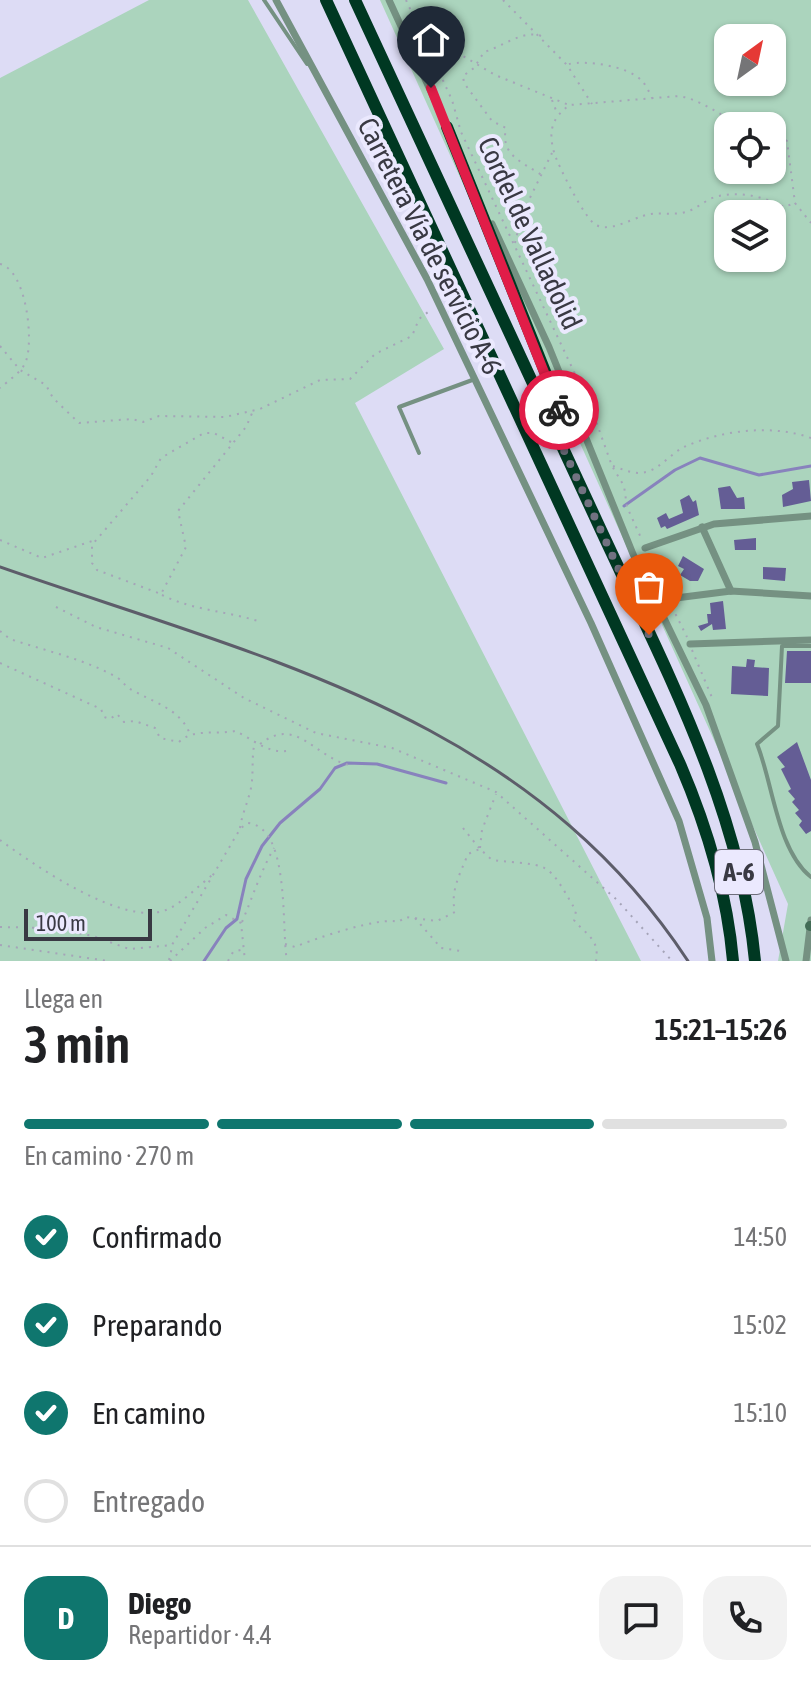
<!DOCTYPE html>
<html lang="es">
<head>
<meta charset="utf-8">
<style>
	:root { --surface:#fff; --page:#f2f2f2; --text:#202124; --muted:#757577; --line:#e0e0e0; --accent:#0f766e }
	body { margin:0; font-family:"Asap Condensed",sans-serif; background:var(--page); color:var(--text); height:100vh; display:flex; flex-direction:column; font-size:30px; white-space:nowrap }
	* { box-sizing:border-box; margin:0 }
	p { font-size:26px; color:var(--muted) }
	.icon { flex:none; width:44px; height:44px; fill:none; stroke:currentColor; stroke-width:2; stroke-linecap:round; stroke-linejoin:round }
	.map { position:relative; height:961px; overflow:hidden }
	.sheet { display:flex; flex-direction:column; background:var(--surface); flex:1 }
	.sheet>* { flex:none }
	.needle { width:52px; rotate:33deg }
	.controls { position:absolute; left:714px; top:24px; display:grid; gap:16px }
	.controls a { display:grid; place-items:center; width:72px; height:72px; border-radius:16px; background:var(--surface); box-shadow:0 2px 6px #0004; font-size:40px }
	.scale { position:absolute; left:24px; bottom:20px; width:128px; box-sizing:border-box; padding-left:8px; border:4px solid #393943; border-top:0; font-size:22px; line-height:28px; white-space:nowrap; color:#393943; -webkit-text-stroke:6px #ebe9fe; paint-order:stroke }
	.pin { position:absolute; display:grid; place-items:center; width:68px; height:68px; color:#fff; margin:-82px -34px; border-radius:50% 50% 50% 0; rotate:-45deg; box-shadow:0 0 8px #0007 }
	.pin .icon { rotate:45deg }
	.courier { position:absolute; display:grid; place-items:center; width:80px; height:80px; margin:-40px; border:6px solid #e11d48; border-radius:50%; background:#fff; color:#222; box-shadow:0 2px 10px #0007 }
	.overview em { font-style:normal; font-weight:600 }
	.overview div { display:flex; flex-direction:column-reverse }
	.overview { display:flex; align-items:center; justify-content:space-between; height:136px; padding:0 24px }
	h1 { font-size:52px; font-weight:600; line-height:60px }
	.bar { display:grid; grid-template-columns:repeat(4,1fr); gap:12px 8px; align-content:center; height:96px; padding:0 24px }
	.bar i { height:10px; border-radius:6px; background:var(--line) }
	.bar .current { background:var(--accent) }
	.bar p { grid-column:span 4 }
	.line { display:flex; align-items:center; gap:20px; padding:0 24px; border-top:2px solid var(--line) }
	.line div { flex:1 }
	.round { display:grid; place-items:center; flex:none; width:84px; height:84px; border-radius:24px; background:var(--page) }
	ol { padding:0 24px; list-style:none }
	li { display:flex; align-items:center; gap:24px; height:88px }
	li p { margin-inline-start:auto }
	li .icon { padding:8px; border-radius:50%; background:var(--accent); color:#fff; stroke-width:4 }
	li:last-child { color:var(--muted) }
	li i { width:44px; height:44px; border:4px solid var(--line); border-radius:50% }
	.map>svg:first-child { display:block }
	.green { fill:#abd4bd; fill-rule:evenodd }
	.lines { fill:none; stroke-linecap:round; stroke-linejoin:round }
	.stream { stroke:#8882bd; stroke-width:3 }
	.building { fill:#645d95 }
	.path { stroke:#a5a4b8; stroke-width:2; stroke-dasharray:2 6; stroke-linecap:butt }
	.lane { stroke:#759182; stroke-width:4 }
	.street { stroke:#759182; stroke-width:7 }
	.secondary { stroke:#426c56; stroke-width:10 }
	.highway { stroke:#003822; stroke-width:12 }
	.rail { stroke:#5d5d6a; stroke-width:3 }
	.done { stroke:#727281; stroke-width:8; stroke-dasharray:0 14.4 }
	.route { stroke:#e11d48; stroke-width:10 }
	.labels { text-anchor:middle; stroke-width:8; stroke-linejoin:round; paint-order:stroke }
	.shield { fill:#ebe9fe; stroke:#6e6e7b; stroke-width:2 }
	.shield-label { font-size:26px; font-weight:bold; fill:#393943 }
	.street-label { font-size:28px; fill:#393943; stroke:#ebe9fe }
</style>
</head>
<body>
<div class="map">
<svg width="811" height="961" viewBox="0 0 811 961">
	<rect width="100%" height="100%" fill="#dddcf5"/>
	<g class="green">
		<polygon points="149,0 248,0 444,349 355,403 641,961 0,961 0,78"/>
		<path d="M380 0H811V961H778L788 904ZM728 38H772V82H728ZM728 126H772V170H728ZM728 214H772V258H728Z"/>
	</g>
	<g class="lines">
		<g class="stream">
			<polyline points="624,506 675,470 700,458 759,475 811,466"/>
			<polyline points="204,961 226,928 237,919 246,879 262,846 280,823 320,789 335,768 347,763 377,764 446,783"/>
		</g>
	</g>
	<g class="building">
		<polygon points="809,480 811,501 783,507 782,495 793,489 792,482"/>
		<polygon points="730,486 737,498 744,497 745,509 721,509 718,488"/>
		<polygon points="689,495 693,502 696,500 699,515 667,529 665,526 661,528 657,518 666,513 669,519 683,513 680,500"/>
		<polygon points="756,538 756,550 735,550 734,540"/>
		<polygon points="683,556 704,569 698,581 690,581 680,575 684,569 678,566"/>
		<polygon points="763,567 786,568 785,581 763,579"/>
		<polygon points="723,601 726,629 713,630 712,624 701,631 698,626 708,623 707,614 711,614 710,603"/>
		<polygon points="787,651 811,651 811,683 785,683"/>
		<polygon points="747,659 755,660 754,667 769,668 768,696 731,694 732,666 746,667"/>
		<polygon points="797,742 811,780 811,831 806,834 799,825 802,821 795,813 799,810 792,802 795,799 788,791 791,789 781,769 785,767 777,757"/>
	</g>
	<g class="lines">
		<g class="path">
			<polyline points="406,0 452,100 461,132 592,410 612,466 624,486 627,507 642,540"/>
			<polyline points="503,0 567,65 592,104"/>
			<path d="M541 36C524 29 502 47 484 52L474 68 463 76 464 83 492 121 506 128C500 156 523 162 543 176"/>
			<polyline points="426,43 458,53 495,75 569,105"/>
			<path d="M569 64C586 60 629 66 642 81 646 85 649 92 652 98"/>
			<polyline points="552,100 557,113"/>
			<path d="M751 126C722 120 707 101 679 96L570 105C552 117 548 131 554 152 557 164 586 221 596 225 610 232 629 220 643 216 656 211 672 216 686 212 697 209 707 198 719 196 741 191 765 197 784 207L795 203"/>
			<polyline points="772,132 787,141 795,203 811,223"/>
			<polyline points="515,243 522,214 552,153"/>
			<path d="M0 264C26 270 34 339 26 361 23 371 8 381 0 388"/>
			<polyline points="0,346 20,370 46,385 53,398 79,423 132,419 143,422 159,416 225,417 260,409 320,380 350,379 375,354 412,336 419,319 432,309"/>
			<polyline points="231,442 214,433 204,433 161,458 151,476 92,545 92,563 97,570 161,594 186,547 178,511 246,427 253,411"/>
			<path d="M613 466C625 470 636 476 649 471 661 467 672 453 684 447 722 430 772 424 811 438"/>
			<polyline points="0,540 42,558 95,540"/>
			<polyline points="648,565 665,594"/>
			<path d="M162 595C195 611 228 611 261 622"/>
			<polyline points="56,607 96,627 168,648 244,698 316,733 392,748 496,792 617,900 672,961"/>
			<polyline points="672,607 687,637"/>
			<path d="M0 631 10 639C46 651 85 659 118 678 123 682 126 687 132 690 155 703 180 709 190 734"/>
			<polyline points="692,650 713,700"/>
			<path d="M0 663 101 709 104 717 110 719 117 714 124 722 135 721 155 728 160 738 179 742C193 728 216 735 235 731 253 739 270 756 291 750"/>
			<path d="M260 744C298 715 313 758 353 766"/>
			<path d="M240 828C242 814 248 802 251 788 254 771 251 758 255 741"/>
			<polyline points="463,828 479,848"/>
			<path d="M0 840C34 865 123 927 166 910 183 903 200 884 215 873"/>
			<polyline points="480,848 482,830 496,794"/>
			<polyline points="415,918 441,948 461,951"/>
			<path d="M242 922C253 896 260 873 274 848"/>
			<path d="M0 927 50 928 93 936 129 949 172 945 240 829 247 823C291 825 281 930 287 961"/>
			<path d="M285 944 295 947C313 939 382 916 398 922L406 917 437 921 455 912C450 891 460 874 468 854L480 849 492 860C550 867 545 857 576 911L574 920C586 935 600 939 596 961"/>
			<polyline points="0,945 108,961"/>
			<polyline points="169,960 172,947"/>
			<polyline points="170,961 205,928 226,915 241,923 245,961"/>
			<polyline points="228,961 233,952 244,949"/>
		</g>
		<g class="lane">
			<polyline points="264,0 307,64"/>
			<polyline points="419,453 399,407 475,379"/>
			<path d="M811 646H782L778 726 757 744C773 783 777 850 811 877"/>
		</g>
		<g class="street">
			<polyline points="276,0 427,279 591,623 679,821 707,918 712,961"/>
			<polyline points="389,0 448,129"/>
			<polyline points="492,224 549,347 633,554 706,705 755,842 786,961"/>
			<polyline points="702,527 731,591"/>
			<polyline points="645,548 714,524 811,516"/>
			<polyline points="668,599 731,591 811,596"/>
			<polyline points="690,644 811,640"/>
			<polyline points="806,961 811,920"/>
		</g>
		<polyline class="secondary" points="810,926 811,926"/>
		<g class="highway">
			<path d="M326 0 680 764C707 827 727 892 733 961"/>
			<path d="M355 0C435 172 514 343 594 515 659 657 740 803 755 961"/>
			<polyline points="447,127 554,394 565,427 561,444"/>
		</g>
		<path class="rail" d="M0 567C260 658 526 715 688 961"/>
	</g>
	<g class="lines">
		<polyline class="done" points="559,410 565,427 561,444 649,635"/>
		<polyline class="route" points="431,88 559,410"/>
	</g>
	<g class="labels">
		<rect class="shield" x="715" y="850" width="48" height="44" rx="6"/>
		<g class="shield-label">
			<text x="739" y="881">A-6</text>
		</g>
		<g class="street-label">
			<text transform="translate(530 233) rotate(65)" y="10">Cordel de Valladolid</text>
			<text transform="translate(430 246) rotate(63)" y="10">Carretera Vía de servicio A-6</text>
		</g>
	</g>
</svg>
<div class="controls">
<a><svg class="needle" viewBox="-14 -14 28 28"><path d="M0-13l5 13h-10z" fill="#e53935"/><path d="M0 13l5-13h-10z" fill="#757577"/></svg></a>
<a><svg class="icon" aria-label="locate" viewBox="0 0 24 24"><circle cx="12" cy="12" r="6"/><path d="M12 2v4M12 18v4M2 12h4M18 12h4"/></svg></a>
<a><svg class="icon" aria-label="layers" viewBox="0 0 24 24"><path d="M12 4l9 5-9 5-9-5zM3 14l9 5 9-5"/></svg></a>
</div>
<div class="scale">100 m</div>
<div class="pin" style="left:649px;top:635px;background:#ea580c"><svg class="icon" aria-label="bag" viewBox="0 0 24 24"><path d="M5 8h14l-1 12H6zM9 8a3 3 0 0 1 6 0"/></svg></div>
<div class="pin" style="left:431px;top:88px;background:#1f2937"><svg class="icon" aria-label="home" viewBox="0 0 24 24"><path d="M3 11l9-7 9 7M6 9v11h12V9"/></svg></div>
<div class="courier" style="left:559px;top:410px"><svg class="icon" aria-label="bike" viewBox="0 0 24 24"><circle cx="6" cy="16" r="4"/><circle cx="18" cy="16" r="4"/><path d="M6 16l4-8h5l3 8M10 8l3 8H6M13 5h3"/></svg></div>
</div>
<section class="sheet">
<div class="overview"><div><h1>3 min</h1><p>Llega en</p></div><em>15:21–15:26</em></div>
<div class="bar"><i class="current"></i><i class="current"></i><i class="current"></i><i></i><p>En camino · 270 m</p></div>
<ol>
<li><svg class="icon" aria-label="check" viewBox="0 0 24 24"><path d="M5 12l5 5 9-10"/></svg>Confirmado<p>14:50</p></li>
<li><svg class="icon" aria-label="check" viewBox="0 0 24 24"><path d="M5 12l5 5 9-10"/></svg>Preparando<p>15:02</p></li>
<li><svg class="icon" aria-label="check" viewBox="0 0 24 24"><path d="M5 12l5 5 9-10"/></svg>En camino<p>15:10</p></li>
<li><i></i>Entregado</li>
</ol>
<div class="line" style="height:144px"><b class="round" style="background:var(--accent);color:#fff">D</b><div><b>Diego</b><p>Repartidor · 4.4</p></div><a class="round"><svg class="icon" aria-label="chat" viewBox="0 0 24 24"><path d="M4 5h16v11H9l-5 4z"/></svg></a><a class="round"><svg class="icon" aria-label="phone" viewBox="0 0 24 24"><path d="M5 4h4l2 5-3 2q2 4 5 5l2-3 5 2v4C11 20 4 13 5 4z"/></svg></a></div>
</section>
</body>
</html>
